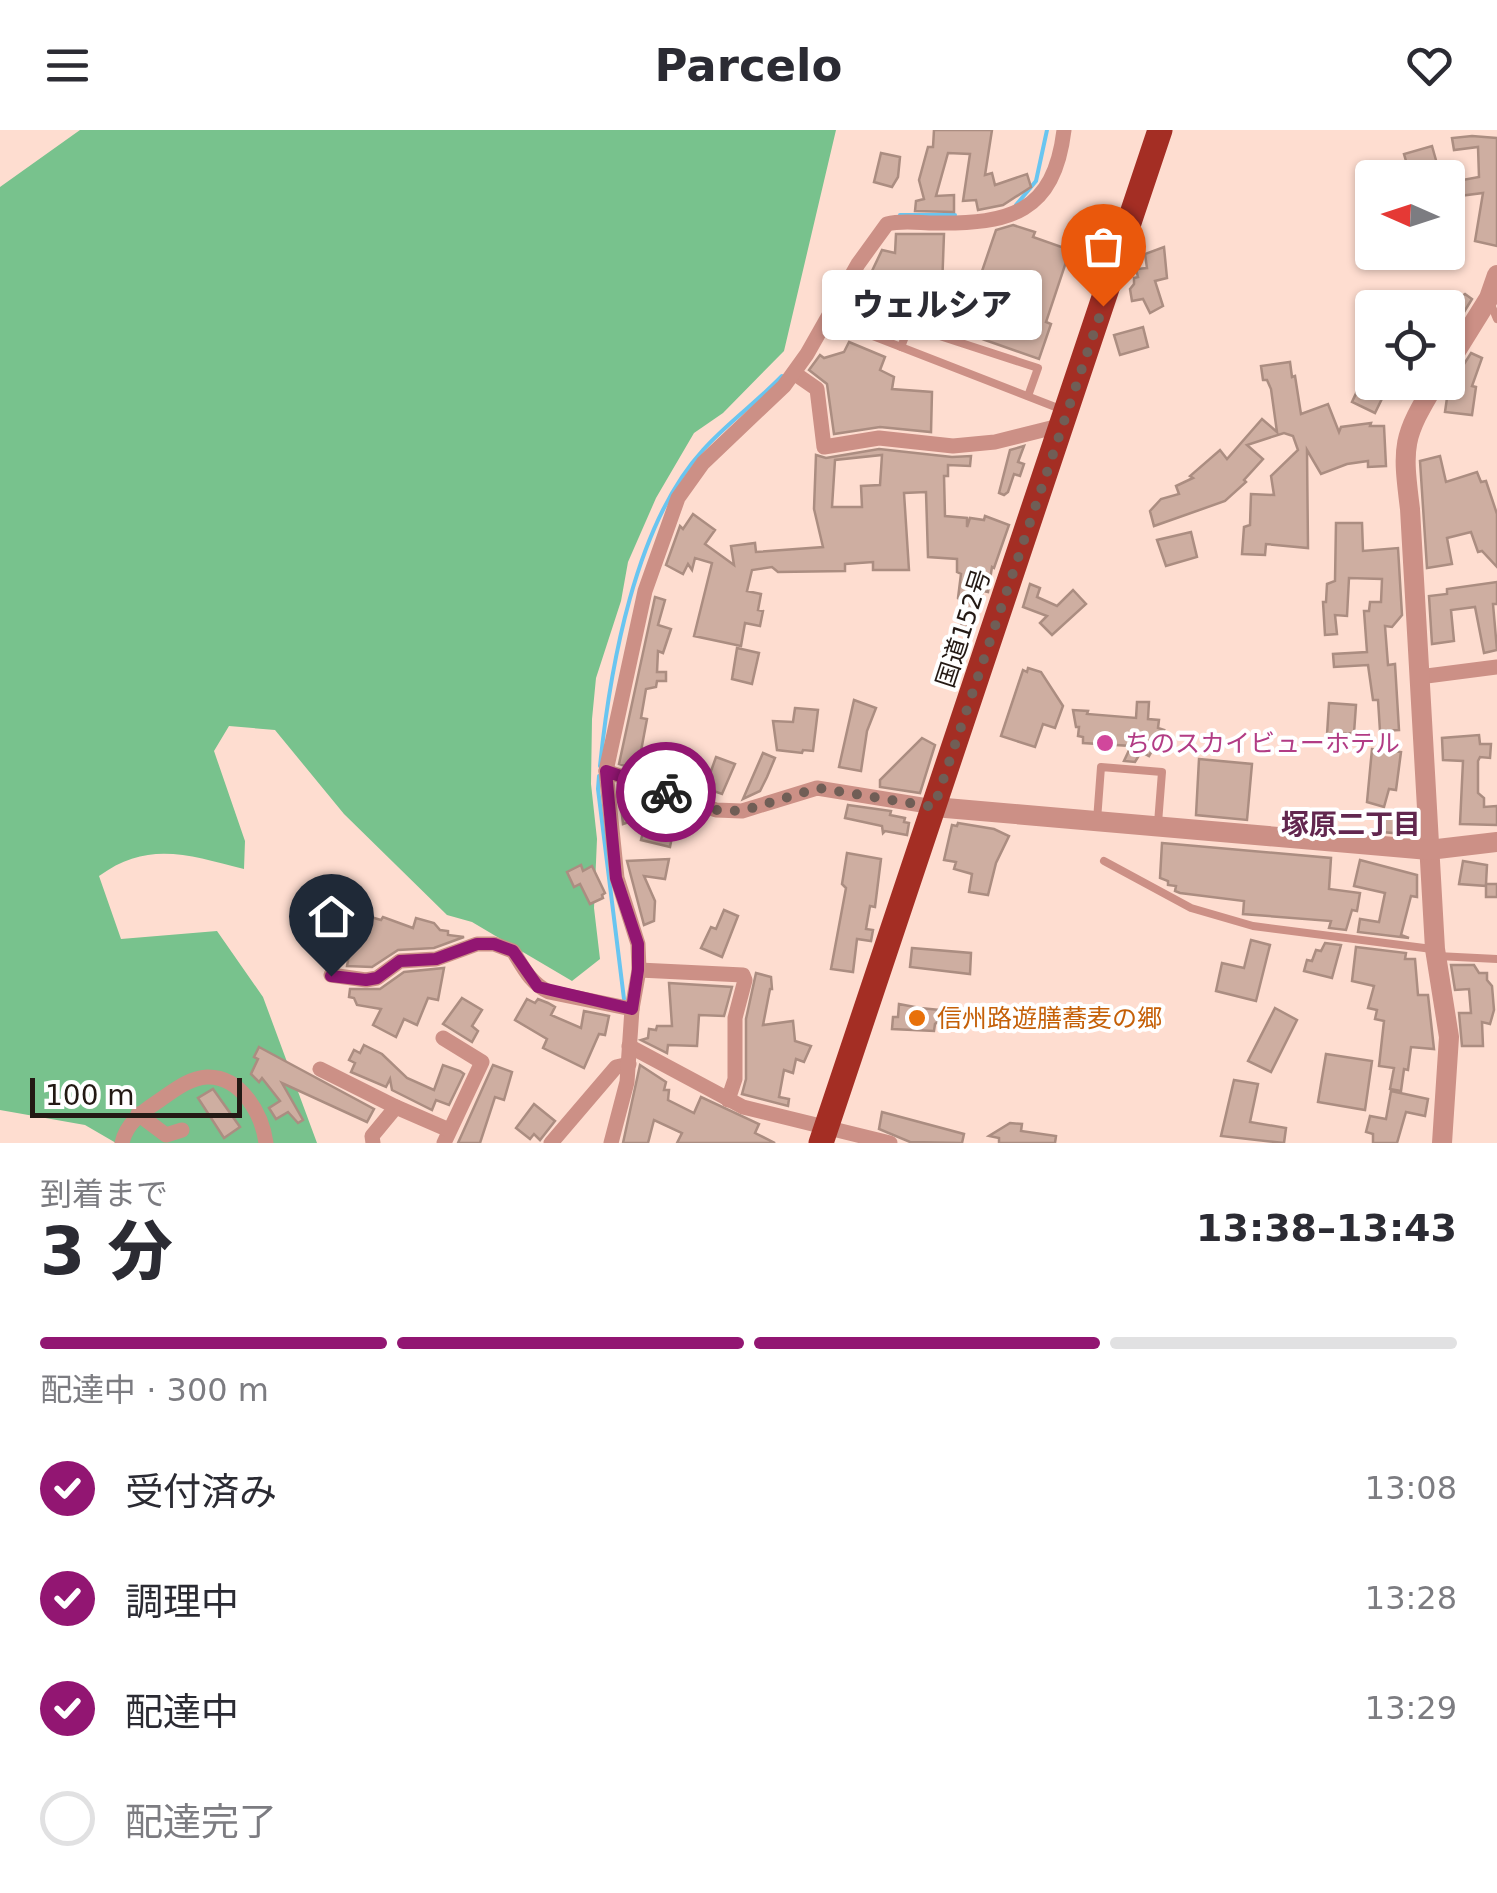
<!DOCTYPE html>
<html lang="ja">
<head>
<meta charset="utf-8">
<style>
	:root { --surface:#fff; --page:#f2f2f3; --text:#2b2b33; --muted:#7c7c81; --line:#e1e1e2; --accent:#921672 }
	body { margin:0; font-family:"DejaVu Sans","Noto Sans JP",sans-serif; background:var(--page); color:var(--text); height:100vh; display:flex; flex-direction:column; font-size:38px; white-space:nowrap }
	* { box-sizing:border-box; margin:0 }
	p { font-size:32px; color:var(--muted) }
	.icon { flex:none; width:55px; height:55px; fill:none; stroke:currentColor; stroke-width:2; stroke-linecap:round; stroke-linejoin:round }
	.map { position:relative; height:1013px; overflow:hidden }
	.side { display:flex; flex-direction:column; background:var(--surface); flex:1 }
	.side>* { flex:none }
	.needle { width:65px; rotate:273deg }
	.tools { position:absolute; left:1355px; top:30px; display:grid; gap:20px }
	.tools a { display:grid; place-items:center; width:110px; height:110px; border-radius:10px; background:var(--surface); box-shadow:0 2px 8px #0004; font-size:50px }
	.scale { position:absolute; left:30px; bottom:25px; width:212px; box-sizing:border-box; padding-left:10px; border:5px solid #241914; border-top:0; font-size:28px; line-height:35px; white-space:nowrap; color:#241914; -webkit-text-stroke:8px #fff; paint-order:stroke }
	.pin { position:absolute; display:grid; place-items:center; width:85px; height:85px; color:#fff; margin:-102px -42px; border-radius:50% 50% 50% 0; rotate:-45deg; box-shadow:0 0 10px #0007 }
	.pin .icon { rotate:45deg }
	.courier { position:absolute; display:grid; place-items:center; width:100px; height:100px; margin:-50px; border:8px solid #921672; border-radius:50%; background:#fff; color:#222; box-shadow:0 2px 12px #0007 }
	.bubble { position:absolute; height:70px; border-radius:10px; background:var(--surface); box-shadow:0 2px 8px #0004; font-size:32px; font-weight:800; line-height:70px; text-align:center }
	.head em { font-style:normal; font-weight:800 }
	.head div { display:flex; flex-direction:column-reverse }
	.head { display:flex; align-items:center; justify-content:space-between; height:170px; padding:0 40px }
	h1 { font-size:65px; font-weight:800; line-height:75px }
	.bar { display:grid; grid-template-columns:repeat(4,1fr); gap:15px 10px; align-content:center; height:120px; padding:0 40px }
	.bar i { height:12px; border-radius:8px; background:var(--line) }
	.bar .selected { background:var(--accent) }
	.bar p { grid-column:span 4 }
	ol { padding:0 40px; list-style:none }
	li { display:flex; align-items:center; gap:30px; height:110px }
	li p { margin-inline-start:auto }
	li .icon { padding:10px; border-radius:50%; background:var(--accent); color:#fff; stroke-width:4 }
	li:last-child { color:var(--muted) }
	li i { width:55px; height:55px; border:5px solid var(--line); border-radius:50% }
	header { display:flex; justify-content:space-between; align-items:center; height:130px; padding:0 40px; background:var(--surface); font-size:45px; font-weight:800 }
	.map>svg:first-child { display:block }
	.forest { fill:#78c28d }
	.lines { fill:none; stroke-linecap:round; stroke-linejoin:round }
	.stream { stroke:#69c5f0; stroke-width:4 }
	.building { fill:#ceaea1; stroke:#ab8d81; stroke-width:2.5; fill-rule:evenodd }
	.service { stroke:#cc9086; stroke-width:8 }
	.minor { stroke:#cc9086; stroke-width:15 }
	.tertiary { stroke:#cc9086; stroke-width:20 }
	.trunk { stroke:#a42e24; stroke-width:25 }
	.done { stroke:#705e56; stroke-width:10; stroke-dasharray:0 18 }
	.route { stroke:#921672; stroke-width:12 }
	.hotel-dot { fill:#d1479c; stroke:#fff; stroke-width:4 }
	.food-dot { fill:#e8710a; stroke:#fff; stroke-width:4 }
	.labels { text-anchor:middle; stroke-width:8; stroke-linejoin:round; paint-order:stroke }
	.street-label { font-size:25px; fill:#241914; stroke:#fff }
	.hotel-label { font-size:25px; fill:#b23c85; stroke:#fff; text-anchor:start }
	.food-label { font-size:25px; fill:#c56008; stroke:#fff; text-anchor:start }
	.neighbourhood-label { font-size:28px; font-weight:bold; fill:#62274f; stroke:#fff }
</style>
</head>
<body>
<header><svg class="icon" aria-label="menu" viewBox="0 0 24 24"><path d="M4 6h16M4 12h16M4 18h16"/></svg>Parcelo<svg class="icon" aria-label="heart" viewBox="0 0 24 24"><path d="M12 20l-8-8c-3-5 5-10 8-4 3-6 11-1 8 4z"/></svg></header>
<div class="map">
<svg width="1497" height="1013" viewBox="0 0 1497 1013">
	<rect width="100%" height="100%" fill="#feddd0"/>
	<path class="forest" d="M80 0H836L784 221 723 283 694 303 656 368 628 432 621 471 596 548 592 589 591 654 597 709 594 778 600 829 572 851 472 792 447 785 344 684 275 600 229 596 214 621 245 711 244 739C189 725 148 710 99 746L121 809 217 801 263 867 317 1013H116L85 995 0 980V57Z"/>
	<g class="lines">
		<g class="stream">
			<polyline points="1016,75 1036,51 1047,0"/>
			<polyline points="900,85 955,85"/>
			<path d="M600 636C610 538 635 394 703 320 727 293 757 272 782 246"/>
			<polyline points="599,646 598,659 624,869"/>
		</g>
	</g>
	<g class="building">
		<polygon points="934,0 992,0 985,45 992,43 995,55 1027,44 1031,57 1003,75 978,80 976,70 963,71 970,24 948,23 936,66 954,65 954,82 915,81 916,71 924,69 919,50 928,17 933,17"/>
		<polygon points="1472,6 1497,8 1497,116 1475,111 1483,63 1459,66 1457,51 1479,47 1478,17 1454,20 1452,8"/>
		<polygon points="1432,16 1441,48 1411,48 1404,24"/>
		<polygon points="881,23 900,27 898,47 892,57 874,52"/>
		<polygon points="1013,95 1035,102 1033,107 1070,120 1046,192 1051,194 1039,229 985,210 965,202 966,198 963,197 996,100"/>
		<polygon points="896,104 944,104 942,158 956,159 955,189 926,188 930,150 872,141 882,120 895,123"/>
		<polygon points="1164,117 1167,148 1155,151 1163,176 1150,183 1143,169 1132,171 1130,159 1134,154 1134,148 1138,147 1136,139 1147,138 1145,124"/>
		<polygon points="1465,164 1472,169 1448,208 1448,177 1455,165 1459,168"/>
		<polygon points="1143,197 1148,217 1120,225 1114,205"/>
		<polygon points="849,212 885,227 880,240 894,247 892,259 932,262 931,302 880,297 834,304 827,254 809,240 820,225 824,228 844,222"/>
		<polygon points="1471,223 1482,228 1472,256 1476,257 1472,285 1445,282 1450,247 1459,242"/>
		<polygon points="1372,229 1372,252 1390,252 1375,283 1352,272"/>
		<polygon points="1290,232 1292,247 1295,246 1301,284 1328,274 1339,302 1341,297 1371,293 1370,296 1384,296 1386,336 1368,337 1368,331 1347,334 1321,344 1307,320 1308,418 1266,414 1265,425 1242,424 1244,397 1250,395 1251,364 1274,365 1271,346 1298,320 1293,306 1284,303 1247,315 1263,329 1244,350 1246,352 1225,371 1154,396 1150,381 1161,369 1179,364 1176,356 1193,348 1190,346 1220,320 1227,329 1262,289 1277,302 1271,259 1267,250 1263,250 1261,236"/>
		<polygon points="1024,316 1018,332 1024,334 1020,346 1014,344 1008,362 1004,365 999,363 1010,320"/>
		<path d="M879 319 952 327 971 326 970 336 948 335V346H944L945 386 967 388V397L970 388 984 390 985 386 1009 395 994 438 992 437 988 462 983 461 972 501 961 499 963 473 958 468 961 444 957 442V429L928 427 926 362 904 363 909 440H873V432L845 434V441L778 442 772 437 752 440 747 461 761 464 758 480 763 481 760 496 745 493 741 516 694 506 712 433 695 428 692 440 688 434 683 444 666 435 680 396 683 399 693 384 715 400 705 414 734 435 731 416 755 413 756 422 823 417 814 379 816 325 826 328ZM882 325 880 355 861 356 862 377H832L835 330Z"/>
		<polygon points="1440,326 1446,352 1477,342 1481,352 1486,351 1497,384 1497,437 1482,421 1478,422 1471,402 1447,408 1452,434 1427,438 1420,331"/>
		<polygon points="1336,393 1362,393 1363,421 1398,418 1402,485 1392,497 1385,496 1388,535 1395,534 1399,600 1380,601 1378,570 1373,570 1368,535 1334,537 1333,524 1367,522 1364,481 1369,481 1370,472 1381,472 1382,449 1349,448 1347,486 1335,485 1337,504 1325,505 1323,472 1326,472 1327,454 1335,451"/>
		<polygon points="1191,402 1197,427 1166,436 1157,410"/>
		<polygon points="1497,452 1497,474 1493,474 1497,520 1484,523 1475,477 1451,480 1454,511 1432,514 1429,466 1447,464 1447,459"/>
		<polygon points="1030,454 1040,458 1037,467 1057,476 1073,460 1086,474 1052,505 1040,493 1047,486 1023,477"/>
		<polygon points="655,467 665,470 658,495 671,499 663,523 658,521 657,542 666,542 666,551 657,551 656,557 646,559 641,588 647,589 638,637 668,645 666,650 619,634"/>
		<polygon points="737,518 759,523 752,554 732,549"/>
		<polygon points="1028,538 1041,542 1063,576 1055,598 1043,594 1035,617 1001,606 1023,540 1027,542"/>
		<polygon points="854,570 876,578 867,601 861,641 839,637"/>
		<polygon points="1137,572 1149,572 1148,589 1159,590 1158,598 1164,600 1149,626 1141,622 1135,632 1124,631 1131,616 1083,613 1083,607 1078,606 1079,597 1076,597 1073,580 1088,581 1087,584 1136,588"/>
		<polygon points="1329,573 1356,575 1354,603 1327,605"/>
		<polygon points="795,578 818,580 813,621 803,620 802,623 777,620 773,591 793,592"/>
		<polygon points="1479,605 1480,614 1491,614 1490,628 1480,627 1478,631 1478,663 1484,668 1484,677 1497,676 1497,695 1460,694 1463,631 1443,630 1442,608"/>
		<polygon points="922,608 935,615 920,663 880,657 880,650"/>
		<polygon points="1372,619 1401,622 1396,660 1389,659 1384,677 1367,672"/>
		<polygon points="763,623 775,628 767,647 760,661 743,669"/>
		<polygon points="716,627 735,634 722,664 705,658"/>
		<polygon points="1199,629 1252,634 1247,690 1196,685"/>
		<polygon points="619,658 675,677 673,686 676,687 670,717 641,710 647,686 623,694"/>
		<polygon points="848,675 891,681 890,685 905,688 904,692 909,693 907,705 885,701 883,703 882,696 845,688"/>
		<polygon points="1384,683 1414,686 1414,705 1383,702"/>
		<polygon points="958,693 994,699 1009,706 996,733 988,765 969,762 972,744 954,739 956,732 944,730 952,695 957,696"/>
		<polygon points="1162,713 1331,728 1329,759 1360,763 1357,781 1352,780 1346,800 1329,798 1331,791 1243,784 1244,771 1180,763 1175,761 1176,756 1168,755 1168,751 1160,748"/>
		<polygon points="847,723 881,729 875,777 870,776 866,799 873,800 871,811 857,809 853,842 831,839 846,758 842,754"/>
		<polygon points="669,729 665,749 644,746 655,771 654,791 644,795 627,731"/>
		<polygon points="1360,730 1417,745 1417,767 1411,766 1401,805 1409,808 1358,802 1360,789 1379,792 1385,763 1354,756"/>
		<polygon points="1463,731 1487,735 1486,754 1497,754 1497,767 1486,767 1486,756 1459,754"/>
		<polygon points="581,735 583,741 592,736 605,763 602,765 603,768 590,774 580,754 574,757 567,742"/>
		<polygon points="724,780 738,786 722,827 701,818 711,797 716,799"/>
		<polygon points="357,783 381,790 383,787 413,798 416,788 434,793 440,800 448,801 448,805 464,807 434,818 398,820 372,837 347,836"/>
		<polygon points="1251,810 1270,815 1256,871 1216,861 1222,833 1244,838"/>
		<polygon points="1325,813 1341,815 1332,848 1304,841 1307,830 1312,831 1316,820 1321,821"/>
		<polygon points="1356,817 1406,823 1405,829 1415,829 1418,865 1428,865 1434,919 1411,917 1408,940 1404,939 1401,961 1390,959 1394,938 1379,936 1384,891 1375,889 1377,880 1368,878 1374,856 1352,851"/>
		<polygon points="912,818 971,823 970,844 910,837"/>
		<polygon points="1451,835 1474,835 1479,843 1487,843 1487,850 1492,856 1494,880 1490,894 1482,892 1483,916 1462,916 1459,883 1471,883 1469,859 1455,860"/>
		<polygon points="444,838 438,870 428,868 417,895 404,889 396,907 373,895 381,879 357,875 354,868 349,867 350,859 380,859 404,842"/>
		<polygon points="756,843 771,847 772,859 770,859 763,895 793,891 795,911 811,916 804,932 796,929 793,943 784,940 779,967 789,969 788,976 742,964 746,949 746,889"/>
		<polygon points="669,853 732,857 724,886 699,885 697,916 668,915 667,923 641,910 648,908 649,899 656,900 657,896 672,896"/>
		<polygon points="462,868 482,880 472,896 478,901 472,912 443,894"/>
		<polygon points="527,869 535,873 538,869 548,873 555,877 551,885 581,898 584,881 609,886 605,905 599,904 584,938 543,918 547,909 515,890"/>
		<polygon points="899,874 920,878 950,881 935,894 934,901 892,899 893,887 898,887"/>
		<polygon points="1275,878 1297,890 1271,942 1248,931"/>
		<polygon points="364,915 382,924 407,948 434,960 443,935 460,941 464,944 449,975 436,970 432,980 392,960 390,949 386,957 351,942 355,933 349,930 354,920 360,923"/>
		<polygon points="259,917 374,979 367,992 282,953 303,990 298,993 288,982 276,989 269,978 280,971 262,948 259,952 251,944 258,929 254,927"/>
		<polygon points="1326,924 1372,931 1365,980 1318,972"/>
		<polygon points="493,935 512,942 504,970 495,967 480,1013 458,1013"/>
		<polygon points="640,935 666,952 664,960 669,960 668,970 694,983 701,967 759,994 755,1003 775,1013 677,1013 682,1003 654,990 648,1013 623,1013"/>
		<polygon points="1234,950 1258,954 1250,992 1286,998 1284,1013 1221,1006"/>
		<polygon points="213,959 240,997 224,1008 198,968"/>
		<polygon points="1391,961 1428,969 1425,986 1406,982 1397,1013 1373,1013 1373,1004 1366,1002 1370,986 1386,989"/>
		<polygon points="534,974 555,991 540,1010 534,1004 530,1009 516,998"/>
		<polygon points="882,982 964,1004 962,1013 910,1012 879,999"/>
		<polygon points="1010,993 1022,994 1021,1001 1056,1006 1055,1013 999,1013 999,1008 989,1006"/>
	</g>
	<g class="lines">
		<g class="service">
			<polyline points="1490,172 1497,189"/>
			<polyline points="829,189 1063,280"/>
			<polyline points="901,217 909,196 1038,238 1028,266"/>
			<polyline points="1097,690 1101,637 1162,642 1158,693"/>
			<polyline points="1104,731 1191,778 1253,796 1432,819"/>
			<polyline points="1437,826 1497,829"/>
		</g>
		<g class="minor">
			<polyline points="794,243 817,259 824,317 879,308 953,316 995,312 1063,295"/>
			<polyline points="1419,547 1497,537"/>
			<polyline points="606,641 716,680 742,681 817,658 934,677"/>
			<polyline points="639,840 743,845 745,850 735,888 735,949 728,970"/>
			<path d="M331 845 366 850 377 848 400 831 436 829 477 814H494L513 821C523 837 530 853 549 862L632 879"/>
			<polyline points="443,908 482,932 444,1013"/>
			<polyline points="629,916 743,977 890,1013"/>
			<polyline points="320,939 396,977"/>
			<polyline points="138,984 166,1005 182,1000"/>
			<path d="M122 1013C126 994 142 982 157 972 172 962 188 948 207 947 241 946 262 984 266 1013"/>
			<polyline points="373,1013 372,1006 396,977 449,1000"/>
			<polyline points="551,1013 616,937 629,934"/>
			<path d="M611 1013 627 952 632 879 639 840 638 814 617 748 606 641 645 461 678 368 703 333 784 256 807 224 858 134 887 94C902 90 920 93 935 93 1010 94 1054 83 1064 0"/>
		</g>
		<g class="tertiary">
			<polyline points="1448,234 1489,168 1497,145"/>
			<path d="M1436 252C1402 308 1402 315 1410 379L1435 819 1449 907 1442 1013"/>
			<polyline points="934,677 1429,720 1497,712"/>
		</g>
		<polyline class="trunk" points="821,1013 1160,0"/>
	</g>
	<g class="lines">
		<polyline class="done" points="666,662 716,680 742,681 818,658 934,677 1103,176"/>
		<polyline class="route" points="331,846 366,850 377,848 400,831 436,829 477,814 494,814 513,821 538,857 632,879 638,840 638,814 616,748 606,641 666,662"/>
	</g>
	<circle class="hotel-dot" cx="1105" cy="613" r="10"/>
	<circle class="food-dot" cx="917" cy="888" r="10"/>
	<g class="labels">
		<g class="street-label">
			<text transform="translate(963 498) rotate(-72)" y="9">国道152号</text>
		</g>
		<g class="hotel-label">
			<text x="1125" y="622">ちのスカイビューホテル</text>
		</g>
		<g class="food-label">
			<text x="937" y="897">信州路遊膳蕎麦の郷</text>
		</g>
		<g class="neighbourhood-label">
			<text x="1351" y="704">塚原二丁目</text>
		</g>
	</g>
</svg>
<div class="tools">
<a><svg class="needle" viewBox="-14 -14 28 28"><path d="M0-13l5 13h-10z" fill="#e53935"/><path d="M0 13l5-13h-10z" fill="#7c7c81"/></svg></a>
<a><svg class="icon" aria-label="locate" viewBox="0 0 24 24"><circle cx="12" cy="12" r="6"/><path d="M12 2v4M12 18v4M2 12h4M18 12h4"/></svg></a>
</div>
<div class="scale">100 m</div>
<div class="pin" style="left:1103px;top:176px;background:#ea580c"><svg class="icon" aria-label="bag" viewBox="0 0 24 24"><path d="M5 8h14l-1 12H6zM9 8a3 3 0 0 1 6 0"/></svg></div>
<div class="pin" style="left:331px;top:846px;background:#1f2937"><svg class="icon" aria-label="home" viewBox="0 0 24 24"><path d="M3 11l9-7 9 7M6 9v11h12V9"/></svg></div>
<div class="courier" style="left:666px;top:662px"><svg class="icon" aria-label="bike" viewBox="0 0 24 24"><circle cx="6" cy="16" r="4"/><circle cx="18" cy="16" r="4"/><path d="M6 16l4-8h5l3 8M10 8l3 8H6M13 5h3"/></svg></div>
<div class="bubble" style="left:822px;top:140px;width:220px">ウェルシア</div>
</div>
<section class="side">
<div class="head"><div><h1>3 分</h1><p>到着まで</p></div><em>13:38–13:43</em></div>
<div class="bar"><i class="selected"></i><i class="selected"></i><i class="selected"></i><i></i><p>配達中 · 300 m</p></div>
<ol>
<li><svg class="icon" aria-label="check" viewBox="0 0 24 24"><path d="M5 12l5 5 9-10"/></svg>受付済み<p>13:08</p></li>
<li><svg class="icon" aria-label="check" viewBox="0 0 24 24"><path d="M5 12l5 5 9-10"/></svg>調理中<p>13:28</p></li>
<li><svg class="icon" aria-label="check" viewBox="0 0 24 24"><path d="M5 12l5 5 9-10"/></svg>配達中<p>13:29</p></li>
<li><i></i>配達完了</li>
</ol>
</section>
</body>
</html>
